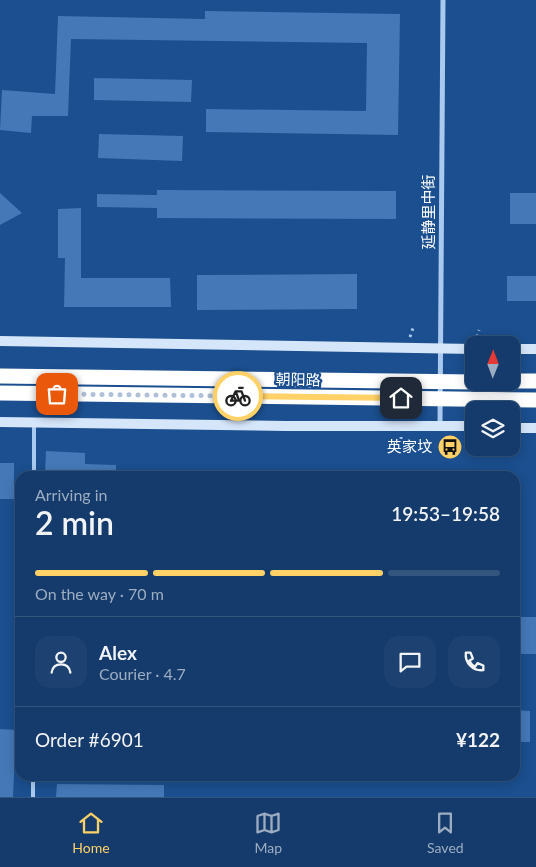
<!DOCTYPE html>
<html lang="en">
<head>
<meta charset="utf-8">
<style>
	:root { --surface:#143b6b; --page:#1d4271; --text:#f1f3f6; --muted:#9dadc1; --line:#33557e; --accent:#ffd166 }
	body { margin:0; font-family:Lato,"Noto Sans SC",sans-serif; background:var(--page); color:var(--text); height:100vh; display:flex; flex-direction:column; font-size:19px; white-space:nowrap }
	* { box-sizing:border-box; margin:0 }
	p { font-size:16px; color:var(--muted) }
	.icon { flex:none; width:28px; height:28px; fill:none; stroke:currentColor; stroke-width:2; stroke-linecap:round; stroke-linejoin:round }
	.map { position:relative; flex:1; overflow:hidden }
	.details { position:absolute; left:15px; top:471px; width:505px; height:310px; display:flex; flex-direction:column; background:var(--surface); border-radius:15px; box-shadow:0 2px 12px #0003,0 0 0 1px var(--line) }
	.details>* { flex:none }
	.needle { width:32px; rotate:1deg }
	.controls { position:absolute; left:465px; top:336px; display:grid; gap:10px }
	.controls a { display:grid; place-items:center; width:55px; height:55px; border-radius:10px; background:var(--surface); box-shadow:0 2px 12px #0003,0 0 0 1px var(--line); font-size:25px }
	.pin { position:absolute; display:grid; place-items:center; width:42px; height:42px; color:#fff; margin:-21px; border-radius:10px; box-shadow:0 2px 8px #0006 }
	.courier { position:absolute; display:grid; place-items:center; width:50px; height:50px; margin:-25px; border:4px solid #ffd166; border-radius:50%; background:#fff; color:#222; box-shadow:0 1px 6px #0007 }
	.summary em { font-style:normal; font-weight:600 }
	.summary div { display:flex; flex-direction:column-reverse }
	.summary { display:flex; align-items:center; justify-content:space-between; height:85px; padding:0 20px }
	h1 { font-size:32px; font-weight:600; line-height:38px }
	.bar { display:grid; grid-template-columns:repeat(4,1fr); gap:8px 5px; align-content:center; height:60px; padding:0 20px }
	.bar i { height:6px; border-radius:4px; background:var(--line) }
	.bar .active { background:var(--accent) }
	.bar p { grid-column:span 4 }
	.line { display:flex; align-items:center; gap:12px; padding:0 20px; border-top:1px solid var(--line) }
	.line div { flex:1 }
	.round { display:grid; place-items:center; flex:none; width:52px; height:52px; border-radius:15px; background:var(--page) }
	.tab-bar { display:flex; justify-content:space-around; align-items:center; height:70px; border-top:1px solid var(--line); background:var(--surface); font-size:14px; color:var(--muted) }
	.tab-bar a { display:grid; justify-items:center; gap:2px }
	.tab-bar .active { color:var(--accent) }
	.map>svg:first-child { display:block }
	.building { fill:#4478b7 }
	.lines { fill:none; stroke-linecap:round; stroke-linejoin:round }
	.path { stroke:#a9c9ee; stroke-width:3; stroke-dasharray:2.5 4; stroke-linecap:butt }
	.lane { stroke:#a9c9ee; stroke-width:4 }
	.street { stroke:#a9c9ee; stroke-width:5 }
	.secondary { stroke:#d6e6fa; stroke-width:10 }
	.highway { stroke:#fff; stroke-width:15 }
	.done { stroke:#afc1d8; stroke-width:5; stroke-dasharray:0 9 }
	.route { stroke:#ffd166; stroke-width:6 }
	.labels { text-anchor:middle; stroke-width:4.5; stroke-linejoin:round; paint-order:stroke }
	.street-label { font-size:15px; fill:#fff; stroke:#1b4f8f }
	.poi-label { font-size:15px; fill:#fff; stroke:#1b4f8f; text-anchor:end }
</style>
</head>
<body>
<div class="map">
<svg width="536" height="797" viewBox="0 0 536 797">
	<rect width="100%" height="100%" fill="#1b4f8f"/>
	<g class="building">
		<polygon points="205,11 400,14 398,135 206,132 206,109 366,111 367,43 71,39 68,116 32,116 31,133 0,130 2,90 55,94 58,16 205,19"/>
		<polygon points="94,78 192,80 191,102 94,100"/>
		<polygon points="99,134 183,136 182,161 98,158"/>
		<polygon points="157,190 396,191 396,219 157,218 157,208 97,207 97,194 157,195"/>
		<polygon points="0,193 22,213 0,225"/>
		<rect x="510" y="193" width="26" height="31"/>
		<polygon points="81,208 81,278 170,278 171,307 64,307 65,258 58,258 58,209"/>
		<polygon points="357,274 357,309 197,310 197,275"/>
		<rect x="507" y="276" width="29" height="25"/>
		<polygon points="46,451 85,453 85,464 116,465 116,476 64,476 64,474 45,474"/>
		<rect x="0" y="463" width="14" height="36"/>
		<rect x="515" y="617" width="21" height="37"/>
		<polygon points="515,710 530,711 530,742 515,742"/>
		<polygon points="0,729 16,730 13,797 0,797"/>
		<polygon points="57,784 164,785 164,797 56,797"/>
	</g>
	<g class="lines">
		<g class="path">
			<polyline points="410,337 413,328"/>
			<polyline points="477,337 479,330"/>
			<polyline points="401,437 401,447"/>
			<polyline points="470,438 470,448"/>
		</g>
		<g class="lane">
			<polyline points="34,476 34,424"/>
			<polyline points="33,797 33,776"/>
		</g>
		<polyline class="street" points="440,425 443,0"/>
		<g class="secondary">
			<polyline points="0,341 474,349"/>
			<polyline points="511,349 536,349"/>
			<polyline points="0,422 287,426 474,426"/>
			<polyline points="511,428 536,428"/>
		</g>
		<g class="highway">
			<polyline points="0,376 474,382"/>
			<polyline points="511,381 536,381"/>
			<polyline points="0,393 536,400"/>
		</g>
	</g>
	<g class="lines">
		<polyline class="done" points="57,394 238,396"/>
		<polyline class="route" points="238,396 401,398"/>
	</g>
	<defs>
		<symbol id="bus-disc" viewBox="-11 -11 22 22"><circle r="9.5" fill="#ffd166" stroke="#1b4f8f"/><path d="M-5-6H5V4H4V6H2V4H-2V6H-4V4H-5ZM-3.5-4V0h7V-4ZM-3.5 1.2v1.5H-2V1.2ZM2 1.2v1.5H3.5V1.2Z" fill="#111"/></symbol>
	</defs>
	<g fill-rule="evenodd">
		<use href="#bus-disc" x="436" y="433" width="28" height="28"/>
	</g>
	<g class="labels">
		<g class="street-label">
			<text transform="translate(429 212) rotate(-90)" y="5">延静里中街</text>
			<text transform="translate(298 380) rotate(1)" y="5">朝阳路</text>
		</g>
		<g class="poi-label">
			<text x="432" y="452">英家坟</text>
		</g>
	</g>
</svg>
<div class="controls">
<a><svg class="needle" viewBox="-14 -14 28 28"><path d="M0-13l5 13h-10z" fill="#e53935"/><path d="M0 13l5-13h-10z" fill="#9dadc1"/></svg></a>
<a><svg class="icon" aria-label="layers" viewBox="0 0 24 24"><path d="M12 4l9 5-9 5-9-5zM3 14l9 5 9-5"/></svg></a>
</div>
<div class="pin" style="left:57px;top:394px;background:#ea580c"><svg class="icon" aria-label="bag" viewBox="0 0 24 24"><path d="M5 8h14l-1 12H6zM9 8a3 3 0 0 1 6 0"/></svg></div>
<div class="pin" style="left:401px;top:398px;background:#1f2937"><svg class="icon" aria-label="home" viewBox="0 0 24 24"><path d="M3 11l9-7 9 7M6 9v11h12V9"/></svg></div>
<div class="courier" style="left:238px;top:396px"><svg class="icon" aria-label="bike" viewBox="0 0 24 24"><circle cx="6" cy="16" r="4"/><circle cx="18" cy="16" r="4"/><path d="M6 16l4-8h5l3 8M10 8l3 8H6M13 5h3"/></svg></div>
<section class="details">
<div class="summary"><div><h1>2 min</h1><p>Arriving in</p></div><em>19:53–19:58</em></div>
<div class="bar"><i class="active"></i><i class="active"></i><i class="active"></i><i></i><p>On the way · 70 m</p></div>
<div class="line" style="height:90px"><a class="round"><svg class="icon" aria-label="person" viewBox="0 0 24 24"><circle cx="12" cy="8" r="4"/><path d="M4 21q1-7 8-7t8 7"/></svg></a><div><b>Alex</b><p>Courier · 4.7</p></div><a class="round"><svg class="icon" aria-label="chat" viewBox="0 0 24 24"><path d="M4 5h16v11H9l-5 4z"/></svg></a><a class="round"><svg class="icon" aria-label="phone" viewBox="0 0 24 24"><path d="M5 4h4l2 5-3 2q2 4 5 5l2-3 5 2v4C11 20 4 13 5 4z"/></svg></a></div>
<div class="line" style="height:65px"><div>Order #6901</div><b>¥122</b></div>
</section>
</div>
<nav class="tab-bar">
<a class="active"><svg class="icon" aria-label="home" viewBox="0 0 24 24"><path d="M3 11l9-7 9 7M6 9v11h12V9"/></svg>Home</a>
<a><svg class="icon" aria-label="map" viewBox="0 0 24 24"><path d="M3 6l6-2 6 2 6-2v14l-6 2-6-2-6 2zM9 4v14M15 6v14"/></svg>Map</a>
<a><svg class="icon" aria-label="saved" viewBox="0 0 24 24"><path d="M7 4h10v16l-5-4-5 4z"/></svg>Saved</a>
</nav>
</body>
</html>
